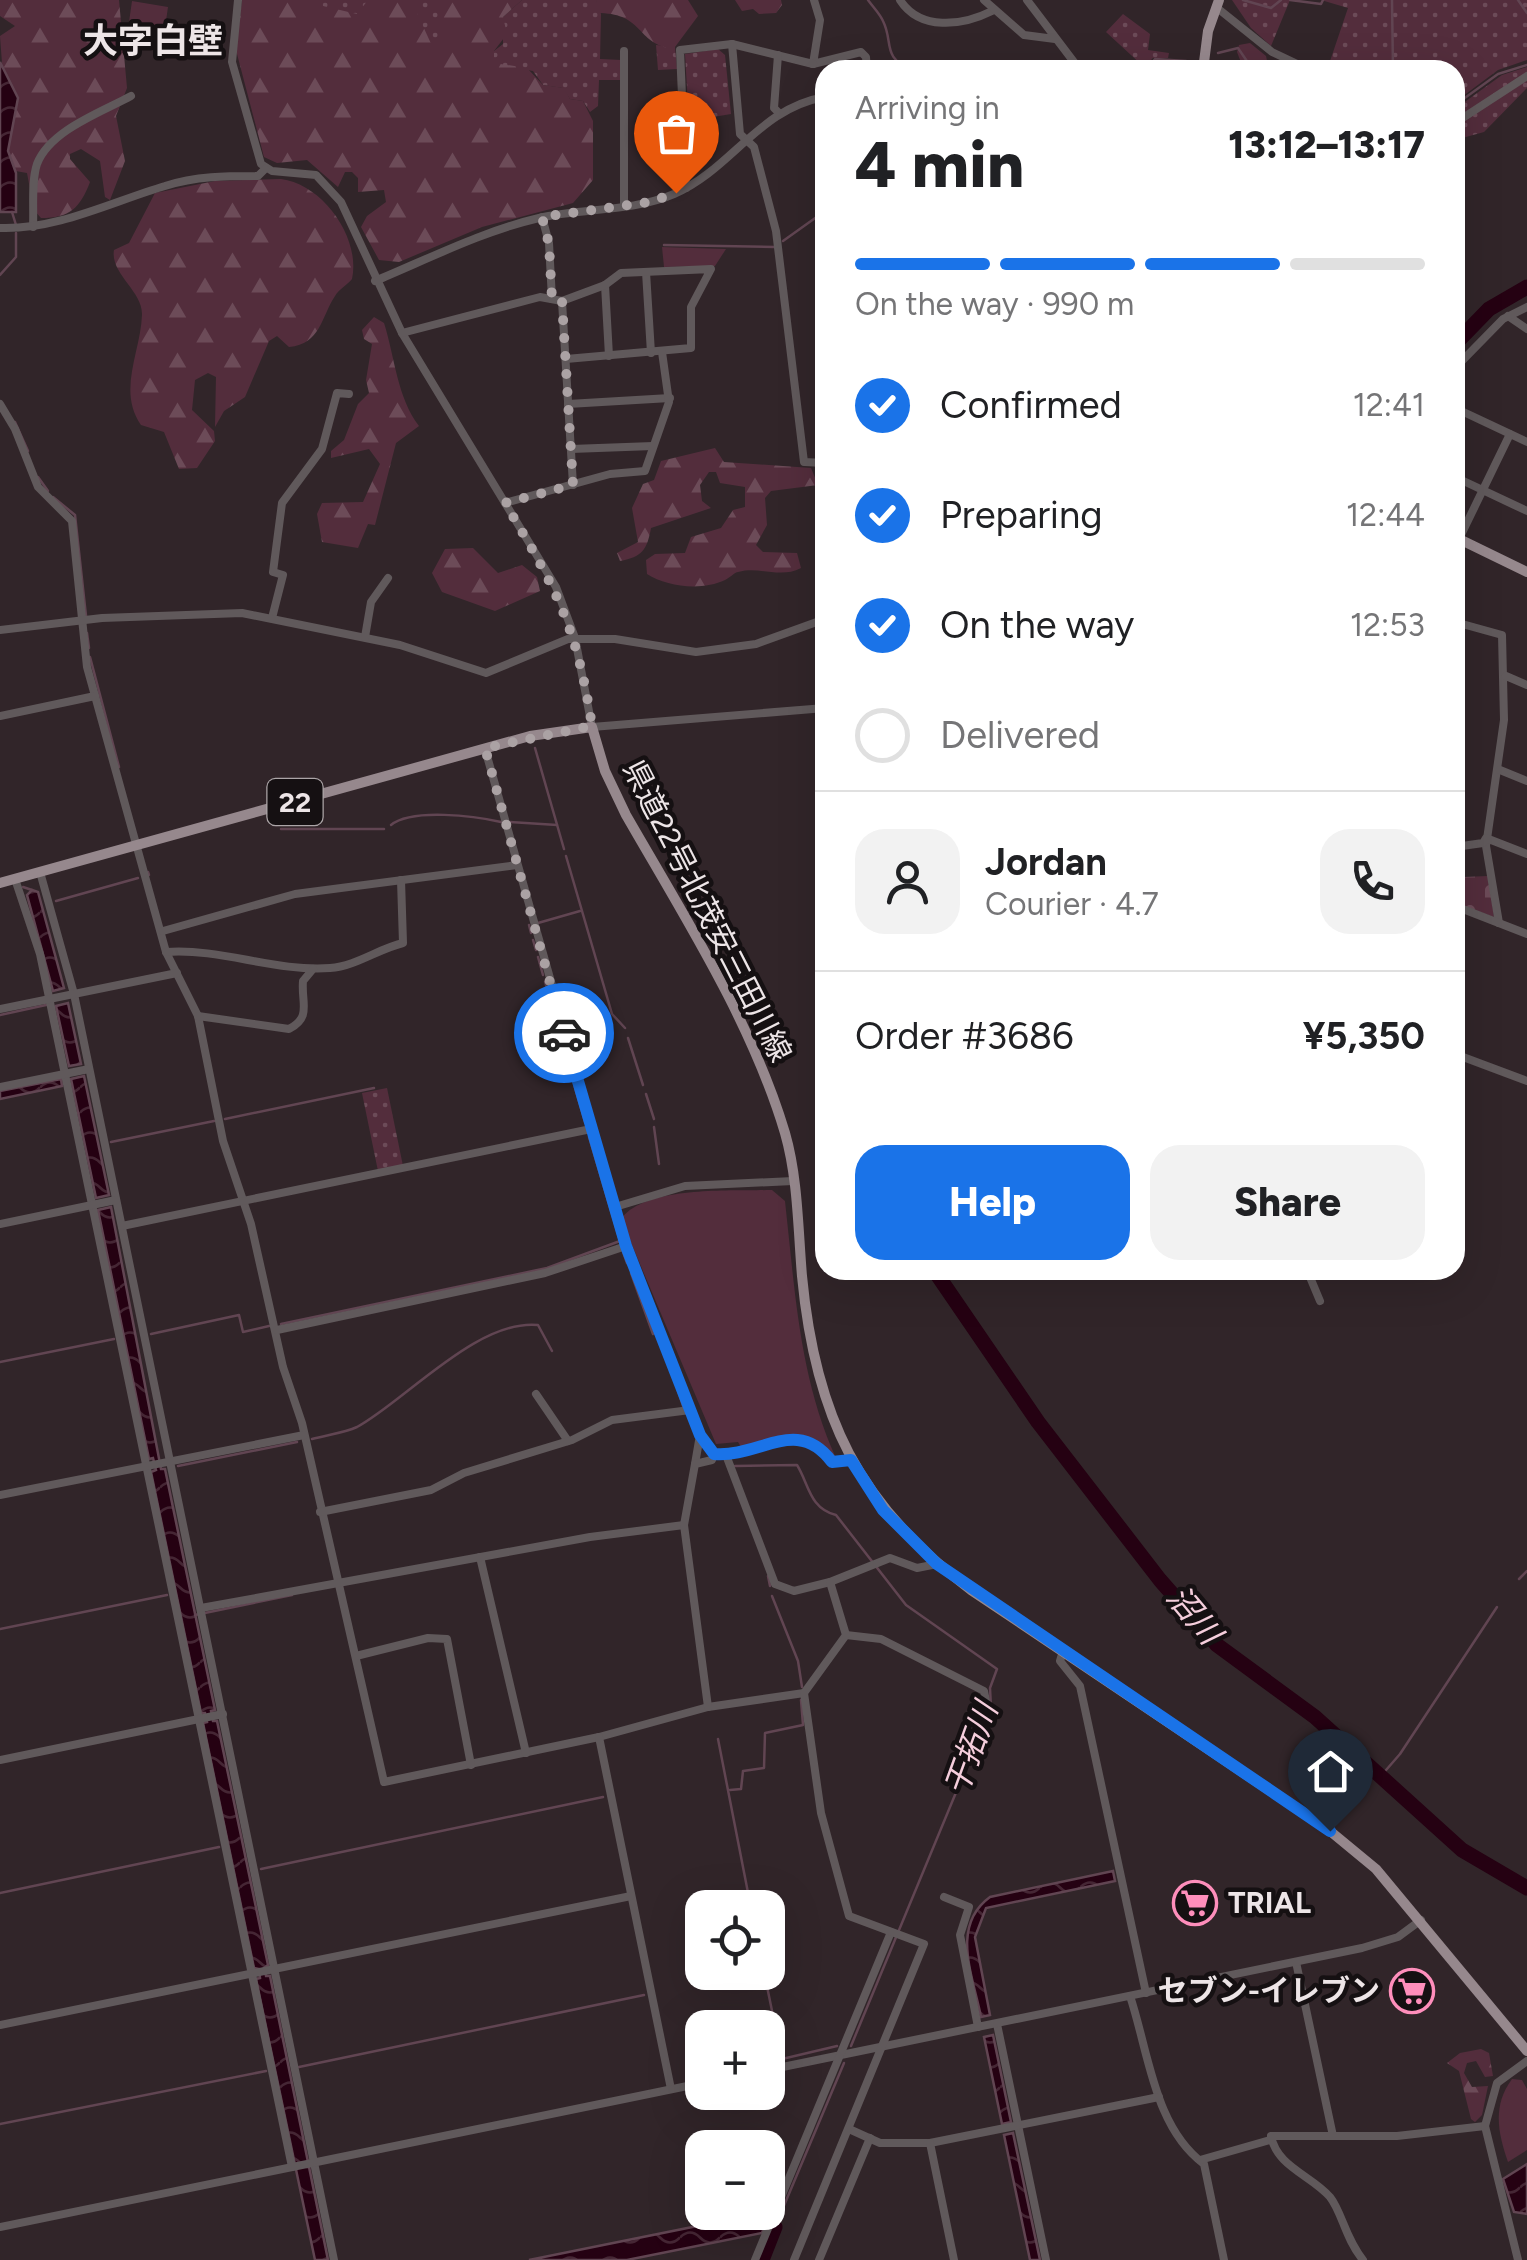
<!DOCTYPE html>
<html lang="en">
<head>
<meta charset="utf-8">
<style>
	:root { --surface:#fff; --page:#f2f2f2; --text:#202124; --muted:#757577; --line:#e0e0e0; --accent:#1a73e8 }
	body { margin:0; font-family:Figtree,"Noto Sans JP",sans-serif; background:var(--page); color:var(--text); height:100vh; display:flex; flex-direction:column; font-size:38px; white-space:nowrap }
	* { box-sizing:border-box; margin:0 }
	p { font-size:32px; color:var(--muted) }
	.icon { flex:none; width:55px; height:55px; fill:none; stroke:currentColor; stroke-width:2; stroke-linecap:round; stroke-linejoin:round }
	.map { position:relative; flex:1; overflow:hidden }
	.details { position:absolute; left:815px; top:60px; width:650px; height:1220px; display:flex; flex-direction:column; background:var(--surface); border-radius:30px; box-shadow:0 10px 40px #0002 }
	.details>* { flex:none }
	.tools { position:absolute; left:685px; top:1890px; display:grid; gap:20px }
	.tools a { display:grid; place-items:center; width:100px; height:100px; border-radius:20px; background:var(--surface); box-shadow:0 10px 40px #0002; font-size:50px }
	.pin { position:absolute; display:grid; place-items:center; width:85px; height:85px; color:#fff; margin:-102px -42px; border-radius:50% 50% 50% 0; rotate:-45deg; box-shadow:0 0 10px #0007 }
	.pin .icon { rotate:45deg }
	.courier { position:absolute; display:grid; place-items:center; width:100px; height:100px; margin:-50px; border:8px solid #1a73e8; border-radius:50%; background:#fff; color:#222; box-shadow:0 2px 12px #0007 }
	.summary em { font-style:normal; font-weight:800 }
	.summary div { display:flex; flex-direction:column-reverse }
	.summary { display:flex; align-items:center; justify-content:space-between; height:170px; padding:0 40px }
	h1 { font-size:65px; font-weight:800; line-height:75px }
	.bar { display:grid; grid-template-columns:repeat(4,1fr); gap:15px 10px; align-content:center; height:120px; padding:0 40px }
	.bar i { height:12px; border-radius:8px; background:var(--line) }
	.bar .on { background:var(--accent) }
	.bar p { grid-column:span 4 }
	.line { display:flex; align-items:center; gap:25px; padding:0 40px; border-top:2px solid var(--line) }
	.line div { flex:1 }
	.round { display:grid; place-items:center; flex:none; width:105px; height:105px; border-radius:30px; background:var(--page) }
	ol { padding:0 40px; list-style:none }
	li { display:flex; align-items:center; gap:30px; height:110px }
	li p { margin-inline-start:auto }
	li .icon { padding:10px; border-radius:50%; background:var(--accent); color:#fff; stroke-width:4 }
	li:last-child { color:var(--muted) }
	li i { width:55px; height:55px; border:5px solid var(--line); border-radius:50% }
	.cta { display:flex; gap:20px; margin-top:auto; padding:20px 40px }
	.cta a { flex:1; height:115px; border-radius:30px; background:var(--accent); color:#fff; font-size:40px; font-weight:800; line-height:115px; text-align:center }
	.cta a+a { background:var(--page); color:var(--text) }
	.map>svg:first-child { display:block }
	.grass { fill:url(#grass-dots) }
	.forest { fill:url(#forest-firs) }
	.cemetery { fill:url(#cemetery-stones) }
	.green { fill:#532d3c }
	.water { fill:url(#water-waves); stroke:#614552; stroke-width:2.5 }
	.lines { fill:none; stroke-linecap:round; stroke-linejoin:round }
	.stream { stroke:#614552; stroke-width:2.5 }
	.river { stroke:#250112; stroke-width:15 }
	.minor { stroke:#60595b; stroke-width:8 }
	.major { stroke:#96888d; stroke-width:10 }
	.done { stroke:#aba2a4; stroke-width:10; stroke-dasharray:0 18 }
	.route { stroke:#1a73e8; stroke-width:12 }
	.labels { text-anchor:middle; stroke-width:9; stroke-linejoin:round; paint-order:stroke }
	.shield { fill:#151012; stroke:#aca5a7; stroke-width:2.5 }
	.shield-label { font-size:28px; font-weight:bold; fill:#ede5e7 }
	.street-label { font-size:30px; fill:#ede5e7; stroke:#151012 }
	.poi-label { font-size:30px; font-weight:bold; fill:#ede5e7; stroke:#151012; text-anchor:start }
	.water-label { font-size:32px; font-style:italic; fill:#f5cedc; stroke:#151012 }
	.quarter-label { font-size:35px; font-weight:bold; fill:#ede5e7; stroke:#151012 }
</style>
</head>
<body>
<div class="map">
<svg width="1527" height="2260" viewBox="0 0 1527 2260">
	<defs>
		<pattern id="grass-dots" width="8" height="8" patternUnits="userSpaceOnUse" patternTransform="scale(2.5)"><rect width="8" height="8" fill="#532d3c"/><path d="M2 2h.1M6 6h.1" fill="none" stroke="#6c4b58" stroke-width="1.8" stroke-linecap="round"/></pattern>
		<pattern id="forest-firs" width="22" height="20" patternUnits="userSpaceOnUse" patternTransform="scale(2.5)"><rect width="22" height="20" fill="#532d3c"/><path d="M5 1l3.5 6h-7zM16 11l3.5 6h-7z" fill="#6c4b58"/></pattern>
		<pattern id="cemetery-stones" width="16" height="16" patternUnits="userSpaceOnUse" patternTransform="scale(2.5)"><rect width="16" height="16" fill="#532d3c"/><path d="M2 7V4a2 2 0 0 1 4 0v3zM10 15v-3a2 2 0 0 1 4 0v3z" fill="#6c4b58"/></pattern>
		<pattern id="water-waves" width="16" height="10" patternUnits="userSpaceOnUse" patternTransform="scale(2.5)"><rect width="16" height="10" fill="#250112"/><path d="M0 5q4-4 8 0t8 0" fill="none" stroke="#452634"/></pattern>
	</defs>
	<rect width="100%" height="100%" fill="#312529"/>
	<g class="grass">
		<polygon points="306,0 493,0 432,58"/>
		<polygon points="522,0 596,0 601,14 600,59 621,60 621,80 599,80 598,106 590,112 583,101 570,99 563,88 543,85 533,71 494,64 494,51 503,44 503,17"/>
		<polygon points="1232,0 1290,0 1271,46 1251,28"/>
		<polygon points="1321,0 1527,0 1527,60 1498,70 1455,102 1455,70 1327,70 1348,8"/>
		<polygon points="1123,14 1150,34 1148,50 1169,53 1168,58 1153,58 1144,67 1106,32"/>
		<polygon points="656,45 675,47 677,69 658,70"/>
		<polygon points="718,49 725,55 731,114 689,121 685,54"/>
		<polygon points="1527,67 1527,88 1484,132 1455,140 1455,109 1502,75"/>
		<polygon points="387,1088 403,1166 378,1171 362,1093"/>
	</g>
	<g class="forest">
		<path d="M0 0H119L127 88 116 116 125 161 110 200 105 197 100 161 81 149 70 154V159L90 182C80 208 70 218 41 218L34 210 27 173 10 170 0 36 15 26 0 16Z"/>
		<path d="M242 0H320L323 6 357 14 368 0H411L433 48 442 45C445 33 436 12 435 0H522L503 17 507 34 494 51V63L527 68 543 85 564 88 570 99 583 101 593 121V180L573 203 482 227 399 262 379 260 361 227 367 216 386 202 384 190 358 192V178L352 172H345L338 187 307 160 277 163 264 157 236 50Z"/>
		<path d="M596 0H688L698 16 675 47H664C636 38 641 13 597 13Z"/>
		<polygon points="735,0 781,0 782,5 776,13 759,14 753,9 742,11"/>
		<polygon points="1250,43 1266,56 1269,70 1301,70 1244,70 1237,52 1239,45"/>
		<path d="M281 179C322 184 361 237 352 279 347 285 339 289 335 296 321 317 321 344 289 347L277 336 269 341 245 397 224 411 215 427 216 377 208 373 195 380 192 410 214 431 215 441 197 468 179 469 164 432 141 425C117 391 141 351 142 315 143 291 110 274 114 250L129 243 155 193 215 181Z"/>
		<path d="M374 317 384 323C395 358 397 397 419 426L396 443 375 525 368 524 358 548 322 542 317 514 322 503 363 502 380 464 369 449 331 458V451L344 440 358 404 369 393 366 380 372 344 364 339 362 330Z"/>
		<path d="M715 448 724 462 811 468 818 485 771 491 765 498 767 525 756 545 763 552 797 553 801 568C780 579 760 566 738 572 735 572 728 579 725 580 702 591 667 587 647 574L646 560 655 554 685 553 691 537 721 528 733 510 745 507V487L720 483 716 472H709L700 485 702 501 711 508 651 528C647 550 642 557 620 561L617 553 638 542 632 508 643 484 654 480 661 461Z"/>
		<polygon points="473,548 498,573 522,565 537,577 540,591 495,611 442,592 432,573 445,549"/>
		<polygon points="1481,2049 1489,2053 1493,2076 1485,2077 1476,2061 1467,2063 1464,2073 1472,2087 1488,2086 1482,2115 1475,2122 1471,2119 1459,2071 1447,2063 1460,2053"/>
	</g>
	<polygon class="cemetery" points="1488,876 1494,917 1464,906 1464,877"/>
	<g class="green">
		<polygon points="132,1 168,7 162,49 126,43"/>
		<polygon points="662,247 726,249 715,266 664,267"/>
		<path d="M772 1190 785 1201C795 1290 799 1376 836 1458L833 1459 804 1435 741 1447 738 1442 716 1444 621 1219C645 1185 734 1191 772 1190Z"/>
		<path d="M1512 2079 1522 2080 1527 2089V2150L1508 2162C1498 2133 1492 2106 1512 2079Z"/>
	</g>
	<g class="water">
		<polygon points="0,62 18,98 8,151 16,173 16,212 0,212"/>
		<polygon points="32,890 38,892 64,988 53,991 27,895"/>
		<polygon points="68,1003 81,1064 69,1066 56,1006"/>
		<polygon points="84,1076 109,1195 96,1198 71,1079"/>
		<polygon points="61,1079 62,1086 0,1099 0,1091"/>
		<polygon points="111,1207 161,1469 165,1469 215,1710 211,1711 213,1721 217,1721 268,1965 264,1968 266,1976 270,1976 328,2260 315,2260 256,1979 260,1978 259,1969 254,1968 203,1723 207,1722 205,1713 201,1713 151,1472 156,1470 153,1458 149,1459 98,1210"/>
		<path d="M1113 1871 1115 1881 986 1908 975 1937 990 2015 981 2017C973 1976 950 1926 990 1897Z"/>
		<polygon points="993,2035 1011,2122 1002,2124 984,2037"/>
		<polygon points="1013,2133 1040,2260 1030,2260 1004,2135"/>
		<polygon points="1527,2164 1527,2214 1514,2212 1503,2179"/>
		<polygon points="762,2213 767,2220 762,2233 627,2260 529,2260"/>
	</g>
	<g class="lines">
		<g class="stream">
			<path d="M868 0C873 7 880 14 883 21 894 43 881 57 912 70"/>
			<polyline points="1243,0 1271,8 1281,0"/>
			<polyline points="1290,0 1321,4 1323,0"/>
			<polyline points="1392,0 1393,70"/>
			<polyline points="1518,0 1527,13"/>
			<polyline points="1218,53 1238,48 1253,70"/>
			<polyline points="1146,70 1155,59 1186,61"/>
			<polyline points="1455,105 1498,74 1527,65"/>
			<polyline points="12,212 16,225"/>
			<polyline points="783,241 825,211"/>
			<polyline points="664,245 775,247"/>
			<polyline points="0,275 16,257 16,233"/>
			<polyline points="15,422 28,451"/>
			<polyline points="38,477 48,491"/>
			<polyline points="53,497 75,515 86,616"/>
			<polyline points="87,633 89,648"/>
			<polyline points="90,657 119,767"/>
			<polyline points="535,748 564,849"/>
			<polyline points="274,820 277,825"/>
			<polyline points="510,822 557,825"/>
			<path d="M391 825C412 808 475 816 501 822"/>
			<polyline points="281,829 384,829"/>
			<polyline points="566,856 612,1014 625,1028"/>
			<polyline points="148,872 149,875"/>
			<polyline points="23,887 32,890"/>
			<polyline points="56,901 138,878"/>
			<polyline points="538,923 580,911"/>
			<polyline points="529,925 531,933"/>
			<polyline points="533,940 536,950"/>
			<polyline points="538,957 543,975"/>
			<polyline points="545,982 550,999"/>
			<polyline points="552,1007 560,1033"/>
			<polyline points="0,1015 46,1005"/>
			<polyline points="628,1038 643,1085"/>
			<polyline points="562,1043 585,1122"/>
			<polyline points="646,1094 654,1119"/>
			<polyline points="225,1119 374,1088"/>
			<polyline points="654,1127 659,1164"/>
			<polyline points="111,1142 214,1121"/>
			<polyline points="623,1252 627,1263"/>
			<polyline points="631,1273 653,1334"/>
			<polyline points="281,1324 547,1268 620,1241 589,1137"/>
			<polyline points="151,1334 239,1315 243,1332 269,1326"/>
			<polyline points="0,1362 114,1339"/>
			<polyline points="673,1375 683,1406"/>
			<path d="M312 1439C326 1435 344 1433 357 1427 405 1401 477 1319 538 1325L552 1351"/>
			<polyline points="178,1466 297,1442"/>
			<path d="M735 1466 797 1465C809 1484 809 1508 836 1515L906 1605 997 1669 990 1688 991 1708 851 2046"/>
			<polyline points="768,1576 770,1586"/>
			<polyline points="1519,1579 1527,1571"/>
			<polyline points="772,1596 798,1661 802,1687"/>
			<polyline points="195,1615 292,1595"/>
			<polyline points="0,1629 167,1595"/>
			<polyline points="718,1739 751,1908"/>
			<polyline points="1380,1777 1400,1754 1497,1607"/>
			<polyline points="730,1790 741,1789 743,1771 764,1768 765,1733 803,1725 801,1700"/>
			<polyline points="261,1869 603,1797"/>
			<polyline points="0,1893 219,1847"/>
			<polyline points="764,1972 782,2059 837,2046"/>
			<polyline points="299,2067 644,1995"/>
			<polyline points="0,2124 266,2071"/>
			<polyline points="775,2227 844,2063"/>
		</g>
		<g class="river">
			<polyline points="1455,344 1489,309 1527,287"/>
			<polyline points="934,1270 1038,1422 1160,1580 1217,1645 1315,1717 1462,1850 1527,1888"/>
			<polyline points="762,2260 775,2227"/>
		</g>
		<g class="minor">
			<polyline points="238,0 232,62 261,164 272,171 316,175 341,202 402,333 556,587 575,638 592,727 825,708"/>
			<polyline points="814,0 820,20 813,64 861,52 866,57 867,70"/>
			<path d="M900 0C920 31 962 26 992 11"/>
			<polyline points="984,0 1024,35 1055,39"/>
			<polyline points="1027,0 1080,70"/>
			<polyline points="1216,7 1272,52 1310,70"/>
			<polyline points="732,44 813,64"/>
			<polyline points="624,51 624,205"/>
			<polyline points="778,55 774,108 778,112"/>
			<polyline points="1455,123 1527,76"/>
			<polyline points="686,188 680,50 732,44 740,134 754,147 776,231 804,462 825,463"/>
			<polyline points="542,217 549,243 552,299"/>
			<path d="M33 227C34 208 31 182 37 164 50 130 102 112 131 96"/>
			<path d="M0 228C57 230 111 202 165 186 196 176 226 176 258 176L265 169"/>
			<polyline points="646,272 651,353"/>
			<path d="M375 281C428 259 483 231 539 218 582 208 632 212 674 194 732 169 759 108 825 97"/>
			<polyline points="605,285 609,356"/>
			<polyline points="562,301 573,485"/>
			<polyline points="1508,316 1527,329"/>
			<polyline points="402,333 540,297 562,301 605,285 621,273 711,269 691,307 691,348 566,359"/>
			<polyline points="1455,368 1503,319 1527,307"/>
			<polyline points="0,404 15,429 38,487 72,521 87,667 166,952 198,1016 223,1141 251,1224 283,1367 302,1423 384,1782 599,1737 708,1707 804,1693"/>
			<polyline points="568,404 670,398"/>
			<polyline points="1455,408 1527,442"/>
			<polyline points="571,449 653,446"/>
			<polyline points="818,463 825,488"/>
			<polyline points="1455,477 1527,511"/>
			<polyline points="505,503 610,474 645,471 669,402 662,352"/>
			<polyline points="1459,539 1510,434"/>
			<polyline points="272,618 283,575 273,572 282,503 322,449 337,393 349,394"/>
			<polyline points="1455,622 1502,635 1504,720 1486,846 1499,923"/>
			<polyline points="0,630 102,618 242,613 400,645 486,673 568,639 615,639 696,652 756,644 825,619"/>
			<polyline points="365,637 371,602 388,578"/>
			<polyline points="1506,676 1527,685"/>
			<polyline points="0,716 95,696"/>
			<polyline points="485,749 626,1246 700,1435 714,1454"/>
			<polyline points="1500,770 1527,781"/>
			<polyline points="1455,847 1483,843 1486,838 1527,854"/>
			<polyline points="40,872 74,994 334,2260"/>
			<polyline points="15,879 40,954 292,2167"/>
			<polyline points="1455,906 1527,934"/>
			<polyline points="163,931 295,894 517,865"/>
			<path d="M166 952C222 948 274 972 330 968 356 966 378 949 403 943L401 880"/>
			<polyline points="0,1009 177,973"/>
			<path d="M198 1016 289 1029C312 1017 301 1003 303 981L313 969"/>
			<polyline points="1455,1054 1527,1081"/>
			<polyline points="0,1087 89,1069"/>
			<polyline points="615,1207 685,1186 793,1181"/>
			<polyline points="0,1224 116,1200"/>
			<polyline points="122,1226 591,1129"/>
			<polyline points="1307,1270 1320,1301"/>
			<polyline points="277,1330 545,1273 626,1246"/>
			<polyline points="536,1394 568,1441"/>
			<polyline points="726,1455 775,1584 794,1591 830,1582"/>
			<polyline points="695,1464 700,1435"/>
			<polyline points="0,1495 304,1435"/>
			<polyline points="320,1512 431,1490 464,1473 572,1440 612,1420 690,1410"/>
			<polyline points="480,1557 526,1753"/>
			<polyline points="201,1608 590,1537 684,1525"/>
			<polyline points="846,1635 881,1639 984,1691 987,1706 976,1732"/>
			<polyline points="1063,1651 1060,1661 1080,1686 1146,1993"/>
			<polyline points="356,1656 428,1638 447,1639 471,1765"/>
			<path d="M708 1707 684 1525 695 1464 712 1460 714 1454C760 1457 797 1416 833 1463L851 1460"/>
			<polyline points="599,1737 671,2089"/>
			<polyline points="0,1760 223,1714"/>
			<polyline points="944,1897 969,1907 960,1935 978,2027"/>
			<polyline points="1296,1962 1333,2136"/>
			<path d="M1130 1996C1149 2053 1154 2127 1204 2164L1224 2260"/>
			<polyline points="997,2024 1046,2260"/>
			<polyline points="0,2025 631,1896"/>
			<polyline points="768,2070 1362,1948 1398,1937 1421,1920"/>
			<polyline points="849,2129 880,2143 930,2143 1159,2097"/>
			<polyline points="930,2143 954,2260"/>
			<polyline points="1200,2160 1270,2140"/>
			<polyline points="0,2227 702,2083"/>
			<polyline points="755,2260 891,1932"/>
			<polyline points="794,2260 924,1944 849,1916 821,1813 804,1693 846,1635 830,1582 890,1558 917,1568 937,1564"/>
			<polyline points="819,2260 870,2138"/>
			<path d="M1363 2260C1345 2238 1342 2212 1330 2197 1311 2175 1277 2167 1271 2136H1397L1485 2126"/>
			<polyline points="1518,2260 1485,2126 1497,2083 1527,2061"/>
		</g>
		<g class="major">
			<polyline points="1203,70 1208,31 1219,0"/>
			<polyline points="1455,537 1527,572"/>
			<path d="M0 883 530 736 592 727 605 771 626 815C684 916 752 1022 785 1133 798 1178 798 1229 802 1276 815 1415 858 1505 971 1590L1330 1831 1376 1869 1527 2051"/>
		</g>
	</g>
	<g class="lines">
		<path class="done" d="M564 1033 485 748 592 726C577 627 556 588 505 503L573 485 562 301 552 299 549 244 542 217 650 202 676 193"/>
		<path class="route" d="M564 1033 626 1246 700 1435 714 1454C760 1458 797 1415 832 1462L851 1460 883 1510 937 1564 1330 1831"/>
	</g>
	<defs>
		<symbol id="supermarket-ring" viewBox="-11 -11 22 22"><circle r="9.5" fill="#151012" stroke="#fe8ebb" stroke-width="1.5"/><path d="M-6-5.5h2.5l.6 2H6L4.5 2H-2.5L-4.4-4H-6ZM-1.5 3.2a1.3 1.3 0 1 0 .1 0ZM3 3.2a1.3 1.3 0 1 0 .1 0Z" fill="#fe8ebb"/></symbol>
	</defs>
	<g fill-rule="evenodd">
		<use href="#supermarket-ring" x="1170" y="1878" width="50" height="50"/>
		<use href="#supermarket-ring" x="1387" y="1966" width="50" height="50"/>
	</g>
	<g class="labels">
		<rect class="shield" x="267.5" y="779" width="55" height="46" rx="8"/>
		<g class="shield-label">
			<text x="295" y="812">22</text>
		</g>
		<g class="street-label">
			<text transform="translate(707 911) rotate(63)" y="10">県道22号北茂安三田川線</text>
		</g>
		<g class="poi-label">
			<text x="1228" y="1913">TRIAL</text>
			<text x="1380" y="2001" text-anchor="end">セブン-イレブン</text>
		</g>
		<g class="water-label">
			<text transform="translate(1194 1615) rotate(50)" y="11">沼川</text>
			<text transform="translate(971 1749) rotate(-70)" y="11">干拓川</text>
		</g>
		<g class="quarter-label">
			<text x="153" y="53">大字白壁</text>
		</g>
	</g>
</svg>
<div class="tools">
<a><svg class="icon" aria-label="locate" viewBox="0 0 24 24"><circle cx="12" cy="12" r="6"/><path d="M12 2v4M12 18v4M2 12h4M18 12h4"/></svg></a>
<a>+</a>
<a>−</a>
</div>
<div class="pin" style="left:676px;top:193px;background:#ea580c"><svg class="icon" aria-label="bag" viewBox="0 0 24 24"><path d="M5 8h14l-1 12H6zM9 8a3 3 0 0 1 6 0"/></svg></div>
<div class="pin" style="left:1330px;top:1831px;background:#1f2937"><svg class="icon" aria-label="home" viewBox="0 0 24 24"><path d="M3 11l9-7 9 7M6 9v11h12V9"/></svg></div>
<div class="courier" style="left:564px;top:1033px"><svg class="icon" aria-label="car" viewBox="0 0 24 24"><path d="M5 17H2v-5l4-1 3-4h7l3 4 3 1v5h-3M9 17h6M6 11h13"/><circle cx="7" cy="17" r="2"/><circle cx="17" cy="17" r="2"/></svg></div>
<section class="details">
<div class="summary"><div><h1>4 min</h1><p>Arriving in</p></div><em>13:12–13:17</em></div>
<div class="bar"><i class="on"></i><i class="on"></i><i class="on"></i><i></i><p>On the way · 990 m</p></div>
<ol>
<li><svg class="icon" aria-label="check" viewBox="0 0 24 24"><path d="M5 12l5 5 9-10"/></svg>Confirmed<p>12:41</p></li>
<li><svg class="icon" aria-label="check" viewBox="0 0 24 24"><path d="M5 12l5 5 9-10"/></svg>Preparing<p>12:44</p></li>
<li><svg class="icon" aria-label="check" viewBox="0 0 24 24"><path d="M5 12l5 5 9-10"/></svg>On the way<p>12:53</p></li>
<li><i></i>Delivered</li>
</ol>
<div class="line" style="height:180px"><a class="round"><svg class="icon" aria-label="person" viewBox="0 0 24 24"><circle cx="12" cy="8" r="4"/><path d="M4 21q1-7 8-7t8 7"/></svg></a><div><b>Jordan</b><p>Courier · 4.7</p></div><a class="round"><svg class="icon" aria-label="phone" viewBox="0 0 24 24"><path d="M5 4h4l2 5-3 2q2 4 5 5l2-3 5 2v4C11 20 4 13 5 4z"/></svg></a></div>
<div class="line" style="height:130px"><div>Order #3686</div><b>¥5,350</b></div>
<div class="cta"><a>Help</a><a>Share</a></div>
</section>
</div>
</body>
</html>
